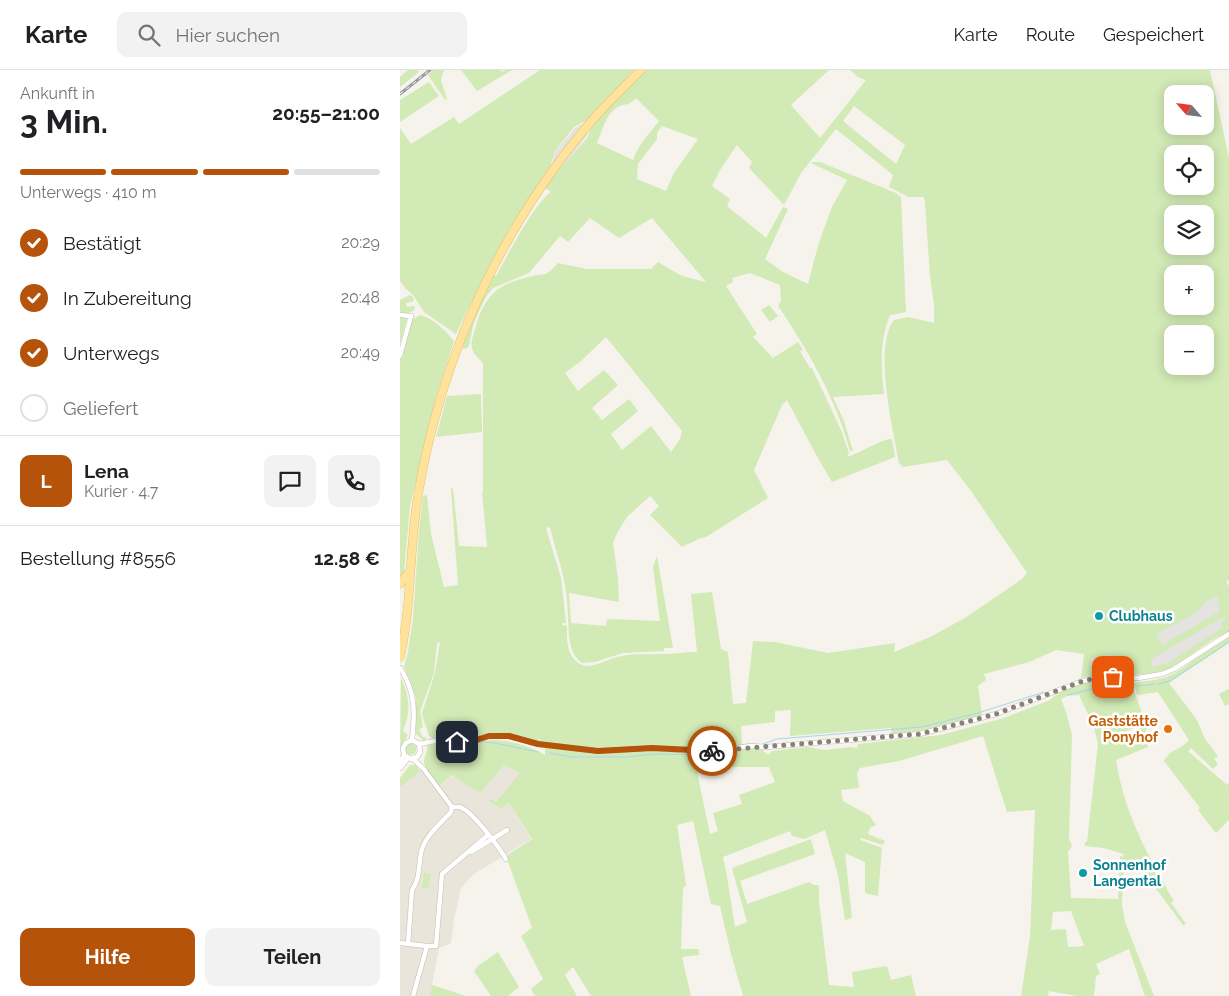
<!DOCTYPE html>
<html lang="de">
<head>
<meta charset="utf-8">
<style>
	:root { --surface:#fff; --page:#f2f2f2; --text:#202124; --muted:#757577; --line:#e0e0e0; --accent:#b45309 }
	body { margin:0; font-family:Raleway,sans-serif; background:var(--page); color:var(--text); height:100vh; display:flex; flex-direction:column; font-size:19px; white-space:nowrap }
	* { box-sizing:border-box; margin:0 }
	p { font-size:16px; color:var(--muted) }
	.icon { flex:none; width:28px; height:28px; fill:none; stroke:currentColor; stroke-width:2; stroke-linecap:round; stroke-linejoin:round }
	.map { position:relative; flex:1; overflow:hidden }
	.drawer { display:flex; flex-direction:column; background:var(--surface); width:400px }
	.drawer>* { flex:none }
	.needle { width:32px; rotate:298deg }
	.controls { position:absolute; left:764px; top:15px; display:grid; gap:10px }
	.controls a { display:grid; place-items:center; width:50px; height:50px; border-radius:10px; background:var(--surface); box-shadow:0 2px 12px #0003; font-size:25px }
	.pin { position:absolute; display:grid; place-items:center; width:42px; height:42px; color:#fff; margin:-21px; border-radius:10px; box-shadow:0 2px 8px #0006 }
	.courier { position:absolute; display:grid; place-items:center; width:50px; height:50px; margin:-25px; border:4px solid #b45309; border-radius:50%; background:#fff; color:#222; box-shadow:0 1px 6px #0007 }
	.head em { font-style:normal; font-weight:700 }
	.head div { display:flex; flex-direction:column-reverse }
	.head { display:flex; align-items:center; justify-content:space-between; height:85px; padding:0 20px }
	h1 { font-size:32px; font-weight:700; line-height:38px }
	.bar { display:grid; grid-template-columns:repeat(4,1fr); gap:8px 5px; align-content:center; height:60px; padding:0 20px }
	.bar i { height:6px; border-radius:4px; background:var(--line) }
	.bar .selected { background:var(--accent) }
	.bar p { grid-column:span 4 }
	.line { display:flex; align-items:center; gap:12px; padding:0 20px; border-top:1px solid var(--line) }
	.line div { flex:1 }
	.round { display:grid; place-items:center; flex:none; width:52px; height:52px; border-radius:10px; background:var(--page) }
	ol { padding:0 20px; list-style:none }
	li { display:flex; align-items:center; gap:15px; height:55px }
	li p { margin-inline-start:auto }
	li .icon { padding:5px; border-radius:50%; background:var(--accent); color:#fff; stroke-width:4 }
	li:last-child { color:var(--muted) }
	li i { width:28px; height:28px; border:2px solid var(--line); border-radius:50% }
	.cta { display:flex; gap:10px; margin-top:auto; padding:10px 20px }
	.cta a { flex:1; height:58px; border-radius:10px; background:var(--accent); color:#fff; font-size:20px; font-weight:700; line-height:58px; text-align:center }
	.cta a+a { background:var(--page); color:var(--text) }
	header { display:flex; align-items:center; gap:30px; box-sizing:border-box; height:70px; padding:0 25px; background:var(--surface); border-bottom:1px solid var(--line) }
	header strong { font-size:24px }
	nav { display:flex; gap:28px; margin-inline-start:auto; font-size:18px }
	.search { width:350px; height:45px; background:var(--page); display:flex; align-items:center; gap:12px; box-sizing:border-box; padding:0 18px; border-radius:10px; color:var(--muted); font-size:19px }
	main { display:flex; flex:1; min-height:0 }
	.map>svg:first-child { display:block }
	.residential { fill:#eae5da }
	.green { fill:#d2eab5; fill-rule:evenodd }
	.parking { fill:#e5e3e0 }
	.lines { fill:none; stroke-linecap:round; stroke-linejoin:round }
	.stream { stroke:#a9d4f2; stroke-width:1 }
	.minor-casing { stroke:#c2bbae; stroke-width:5.5 }
	.primary-casing { stroke:#e6c16a; stroke-width:9 }
	.minor { stroke:#fff; stroke-width:4.5 }
	.primary { stroke:#ffe39c; stroke-width:8 }
	.rail-casing { stroke:#9a9a9a; stroke-width:3 }
	.rail { stroke:#fff; stroke-width:1; stroke-dasharray:4; stroke-linecap:butt }
	.done { stroke:#878178; stroke-width:5; stroke-dasharray:0 9 }
	.route { stroke:#b45309; stroke-width:6 }
	.culture-dot { fill:#0f9aa8; stroke:#fff; stroke-width:2 }
	.food-dot { fill:#e8710a; stroke:#fff; stroke-width:2 }
	.labels { text-anchor:middle; stroke-width:5; stroke-linejoin:round; paint-order:stroke }
	.culture-label { font-size:14px; font-weight:bold; fill:#0d838f; stroke:#fff; text-anchor:start }
	.food-label { font-size:14px; font-weight:bold; fill:#c56008; stroke:#fff; text-anchor:end }
</style>
</head>
<body>
<header>
<strong>Karte</strong>
<div class="search"><svg class="icon" aria-label="search" viewBox="0 0 24 24"><circle cx="10" cy="10" r="6"/><path d="M15 15l6 6"/></svg>Hier suchen</div>
<nav><a>Karte</a><a>Route</a><a>Gespeichert</a></nav>
</header>
<main>
<section class="drawer">
<div class="head"><div><h1>3 Min.</h1><p>Ankunft in</p></div><em>20:55–21:00</em></div>
<div class="bar"><i class="selected"></i><i class="selected"></i><i class="selected"></i><i></i><p>Unterwegs · 410 m</p></div>
<ol>
<li><svg class="icon" aria-label="check" viewBox="0 0 24 24"><path d="M5 12l5 5 9-10"/></svg>Bestätigt<p>20:29</p></li>
<li><svg class="icon" aria-label="check" viewBox="0 0 24 24"><path d="M5 12l5 5 9-10"/></svg>In Zubereitung<p>20:48</p></li>
<li><svg class="icon" aria-label="check" viewBox="0 0 24 24"><path d="M5 12l5 5 9-10"/></svg>Unterwegs<p>20:49</p></li>
<li><i></i>Geliefert</li>
</ol>
<div class="line" style="height:90px"><b class="round" style="background:var(--accent);color:#fff">L</b><div><b>Lena</b><p>Kurier · 4.7</p></div><a class="round"><svg class="icon" aria-label="chat" viewBox="0 0 24 24"><path d="M4 5h16v11H9l-5 4z"/></svg></a><a class="round"><svg class="icon" aria-label="phone" viewBox="0 0 24 24"><path d="M5 4h4l2 5-3 2q2 4 5 5l2-3 5 2v4C11 20 4 13 5 4z"/></svg></a></div>
<div class="line" style="height:65px"><div>Bestellung #8556</div><b>12.58 €</b></div>
<div class="cta"><a>Hilfe</a><a>Teilen</a></div>
</section>
<div class="map">
<svg width="829" height="926" viewBox="0 0 829 926">
	<rect width="100%" height="100%" fill="#f6f3ec"/>
	<polygon class="residential" points="104,695 121,703 96,732 91,729 89,731 101,739 109,733 131,769 74,804 61,818 54,850 51,873 39,878 30,926 0,926 0,717 24,696 39,715 50,705 80,722"/>
	<g class="green">
		<polygon points="8,0 17,0 19,2 0,17 0,7"/>
		<polygon points="33,0 44,0 41,10 47,29 45,30 28,5"/>
		<polygon points="61,0 100,0 102,2 106,0 112,0 77,21"/>
		<polygon points="140,0 234,0 189,49 174,57 155,81 150,98 111,156 81,213 56,264 24,242 13,225 6,219 0,211 0,58 11,74 54,47 59,54"/>
		<path d="M246 0H429L391 35 420 68 466 10 458 7 450 0H810L829 88V510L826 512 829 516V562C822 565 815 568 808 573 793 582 779 596 762 601 735 608 708 601 681 608L684 584 656 580 629 592 584 604 586 610 578 616 582 645 520 661 492 664 491 658 390 666 391 640 375 641V652L341 656 342 674 354 673 368 685 372 681 407 677 425 680 450 677 457 678 458 674 541 665 604 648 650 630C673 610 698 609 726 610L731 612 747 657 745 663 748 677 716 690C724 743 748 786 774 831L771 833 786 854 783 855 743 801 734 795 724 792 722 834 725 852 754 926H745L729 879 696 894 700 904 696 906 694 926H677L649 921 648 926H621L630 867 635 740 607 742 583 666 499 691 460 698 457 703 459 718 441 720 443 731 470 746 476 755 470 758 468 764 485 771 483 775 461 768 460 770 482 778 478 826 465 823V792L445 783 452 848 445 850 438 805 425 760 404 769 392 766 390 761 323 787 327 806 335 857 347 852 332 798 411 769 415 784 340 811 347 834 409 812 414 815H419V831L429 915 454 917 452 902 487 896 491 910 511 905 516 926H343L331 884 320 836 311 834 293 751 277 755 286 815 283 818 281 879H299V885L282 887 291 926H191L173 897 165 905 177 926H135L131 919 143 909 121 866 132 858 106 786 132 769 109 733 101 739 89 731 91 729 96 732 120 703 104 695 80 723 51 705 39 716C36 711 23 696 24 692 24 685 28 683 27 676 41 671 48 675 62 676 72 677 82 670 92 670 110 670 130 676 145 685V674L112 664H85L68 670 32 668 29 666 23 648 22 643 35 603 40 572 37 573 34 603 20 641 23 657 19 660 23 667H26V669L24 671 16 664V628L4 597 8 582 13 548 19 460 23 426 27 425 31 464 44 517 58 515 51 419 53 418 59 476 87 477 82 422H83V293C68 278 70 276 76 256 85 225 98 214 129 207 147 202 143 209 158 193L187 199H251L258 192 282 206 306 212 252 148 219 168 190 148 168 172 160 166 129 203 93 218 86 227 78 243 73 256 69 276 66 279 62 278 80 231 93 205 96 206C108 185 133 135 151 122L144 117 187 68 193 54ZM772 24H805V56H772ZM236 28 259 51C249 64 238 75 233 90L197 73C202 62 206 43 218 37 227 32 226 38 236 28ZM454 36 505 75 496 94 443 51ZM262 56 298 69 274 103 266 121 237 109 238 94 257 69V63ZM436 59 493 105 489 117 508 127H524L525 132 530 206 534 235V253L508 247 494 250C473 277 493 359 499 393L503 397 547 390 571 421 627 503 622 509 565 548 530 567 494 582 495 573 428 583 375 572 353 571 346 633 333 634 328 582 321 579 312 522 291 524 297 582C286 582 274 584 263 584 247 585 232 583 217 587 205 590 188 602 177 592 166 583 167 569 167 556L162 555V553H166L161 508 146 458 150 457C155 479 163 499 166 522 169 540 167 559 171 577 173 584 176 588 182 593L195 592 223 583 264 581V578H273L257 486 253 497 260 551 207 549 206 556 171 553 169 523 219 532 218 508 213 473 218 461 227 447 250 426 259 436 250 445 282 477 301 468 306 467 368 428 354 400 382 335 387 330 419 390 432 412 495 387 492 369H489C474 373 462 382 447 387L449 383 441 360 412 298H410L400 281 403 280 398 272 373 288 353 267 357 264 326 216 333 212 332 208 350 203 380 215 381 231 378 236C408 280 436 329 450 381H453L444 351 433 327 484 324C481 294 479 274 490 245L506 242 501 127 496 123 420 92H414L411 93 447 110 432 137 419 172 408 214 383 202 365 189 388 139 383 137 366 168 327 136 330 129 312 116 320 100 337 75 352 92 349 98 384 135 401 103ZM772 84H805V116H772ZM772 144H805V176H772ZM772 204H805V236H772ZM772 264H805V296H772ZM206 267 282 361 280 369 271 382 251 356 222 380 211 364 238 341 229 329 202 350 192 338 218 315 204 300 178 321 165 303 181 291ZM679 625 694 657 698 674 687 772H685V776L703 778 724 784 723 787 720 786 718 829 671 828 668 782 672 776 669 768 672 665 666 642 661 629 667 626ZM739 656 741 664 712 673V667ZM296 697H369L375 712 339 725 342 734 313 743 318 761 310 764ZM671 841 684 876 668 877 666 859 651 860 653 842Z"/>
		<polygon points="29,12 39,26 0,52 0,30"/>
		<polygon points="10,225 13,227 14,231 6,233 7,237 15,236 14,240 9,243 0,244 0,230"/>
		<polygon points="369,235 378,246 370,252 361,240"/>
		<path d="M20 245C33 248 45 260 54 271L36 327 10 436 4 503 0 511V289L11 250Z"/>
		<polygon points="0,246 6,247 6,252 0,274"/>
		<polygon points="81,324 82,362 36,367 47,326"/>
		<path d="M829 566V573L769 613 797 650 805 669 818 686 814 689 818 694 813 699 791 678 788 681 827 715 829 713V750L816 763 798 740 800 738 764 691C771 678 780 681 789 670L758 622 737 625 734 613C747 611 761 610 773 604 792 593 809 577 829 566Z"/>
		<path d="M1 608C9 625 12 642 3 660L5 663 8 665 0 678V689Z"/>
		<polygon points="829,619 829,634 825,636 819,624"/>
		<circle cx="11" cy="679" r="5.5"/>
		<polygon points="10,695 16,695 20,701 0,717 0,708"/>
		<polygon points="24,803 31,804 28,819 22,818"/>
		<polygon points="98,882 119,917 108,926 91,926 74,901 78,896"/>
		<polygon points="32,915 66,926 30,926"/>
	</g>
	<g class="parking">
		<polygon points="190,50 160,84 160,87 151,99 155,82 175,58"/>
		<polygon points="191,56 186,67 164,95 156,101"/>
		<polygon points="818,526 819,542 762,575 756,564 797,542 805,532"/>
		<polygon points="825,546 826,549 821,552 823,557 769,593 752,597 751,589"/>
		<polygon points="704,585 718,586 718,588 712,593 712,597 690,596 691,588 704,589"/>
	</g>
	<g class="lines">
		<g class="stream">
			<polyline points="758,614 770,611 829,572"/>
			<polyline points="738,616 754,614"/>
			<polyline points="668,625 699,617 731,616"/>
			<polyline points="363,674 377,669 522,657 578,643 644,622"/>
			<polyline points="46,678 83,672 95,673 138,682"/>
			<polyline points="149,683 172,687 226,687 254,684 308,685 335,681"/>
		</g>
		<defs>
			<g id="minor">
				<polyline points="0,245 11,246 0,286"/>
				<path d="M0 598C16 622 15 643 12 670"/>
				<polyline points="19,674 35,671 70,672 89,666 109,666 138,674 198,681 253,678 306,682 351,676 366,677 520,664 596,644 680,612 695,608 738,608 762,604 774,599 829,564"/>
				<polyline points="0,692 4,685 3,678 6,673 12,670 19,674 20,682 17,687 11,689 4,685"/>
				<polyline points="0,698 8,688"/>
				<path d="M52 737C54 737 59 737 60 737 74 743 98 776 106 789"/>
				<polyline points="71,782 107,760"/>
				<polyline points="0,873 27,876"/>
				<path d="M8 874 12 820C21 808 18 792 22 779 27 764 41 753 51 742L52 737 23 698 13 689"/>
				<polyline points="13,926 27,876 36,876 42,804 88,765"/>
			</g>
			<g id="primary">
				<polyline points="0,514 8,503"/>
				<path d="M0 587C12 535 9 479 18 425 41 288 99 161 188 55 205 35 223 18 241 0"/>
			</g>
		</defs>
		<use href="#minor" class="minor-casing"/>
		<use href="#primary" class="primary-casing"/>
		<use href="#minor" class="minor"/>
		<use href="#primary" class="primary"/>
		<defs>
			<polyline id="rail" points="0,24 30,0"/>
		</defs>
		<use href="#rail" class="rail-casing"/>
		<use href="#rail" class="rail"/>
	</g>
	<g class="lines">
		<polyline class="done" points="312,681 520,664 596,644 680,612 695,608 713,607"/>
		<polyline class="route" points="57,672 70,672 89,666 109,666 138,674 198,681 252,678 312,681"/>
	</g>
	<g class="culture-dot">
		<circle cx="699" cy="546" r="5"/>
		<circle cx="683" cy="803" r="5"/>
	</g>
	<circle class="food-dot" cx="768" cy="659" r="5"/>
	<g class="labels">
		<g class="culture-label">
			<text x="709" y="551">Clubhaus</text>
			<text x="693" y="800">Sonnenhof<tspan x="693" dy="16">Langental</tspan></text>
		</g>
		<g class="food-label">
			<text x="758" y="656">Gaststätte<tspan x="758" dy="16">Ponyhof</tspan></text>
		</g>
	</g>
</svg>
<div class="controls">
<a><svg class="needle" viewBox="-14 -14 28 28"><path d="M0-13l5 13h-10z" fill="#e53935"/><path d="M0 13l5-13h-10z" fill="#757577"/></svg></a>
<a><svg class="icon" aria-label="locate" viewBox="0 0 24 24"><circle cx="12" cy="12" r="6"/><path d="M12 2v4M12 18v4M2 12h4M18 12h4"/></svg></a>
<a><svg class="icon" aria-label="layers" viewBox="0 0 24 24"><path d="M12 4l9 5-9 5-9-5zM3 14l9 5 9-5"/></svg></a>
<a>+</a>
<a>−</a>
</div>
<div class="pin" style="left:713px;top:607px;background:#ea580c"><svg class="icon" aria-label="bag" viewBox="0 0 24 24"><path d="M5 8h14l-1 12H6zM9 8a3 3 0 0 1 6 0"/></svg></div>
<div class="pin" style="left:57px;top:672px;background:#1f2937"><svg class="icon" aria-label="home" viewBox="0 0 24 24"><path d="M3 11l9-7 9 7M6 9v11h12V9"/></svg></div>
<div class="courier" style="left:312px;top:681px"><svg class="icon" aria-label="bike" viewBox="0 0 24 24"><circle cx="6" cy="16" r="4"/><circle cx="18" cy="16" r="4"/><path d="M6 16l4-8h5l3 8M10 8l3 8H6M13 5h3"/></svg></div>
</div>
</main>
</body>
</html>
